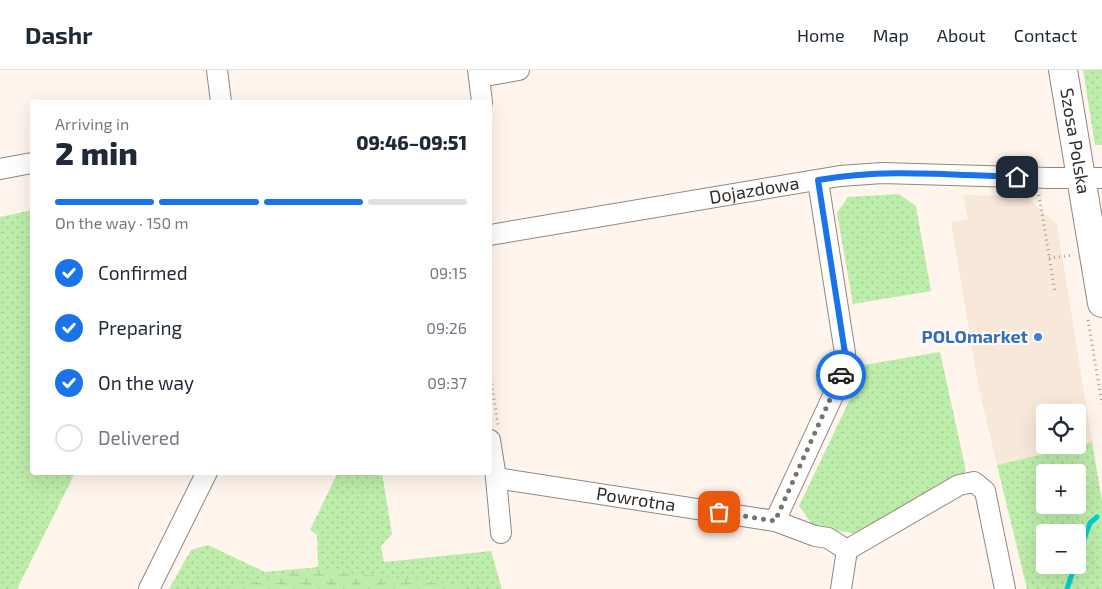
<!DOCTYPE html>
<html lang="en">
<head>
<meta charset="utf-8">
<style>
	:root { --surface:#fff; --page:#f6f6f7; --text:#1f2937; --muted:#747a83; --line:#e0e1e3; --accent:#1a73e8 }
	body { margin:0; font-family:"Exo 2",sans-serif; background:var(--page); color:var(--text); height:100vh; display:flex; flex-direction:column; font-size:19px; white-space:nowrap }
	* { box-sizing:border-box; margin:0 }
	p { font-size:16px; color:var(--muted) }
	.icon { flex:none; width:28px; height:28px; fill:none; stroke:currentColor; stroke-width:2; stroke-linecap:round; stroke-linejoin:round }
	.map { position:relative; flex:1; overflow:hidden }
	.drawer { position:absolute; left:30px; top:30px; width:462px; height:375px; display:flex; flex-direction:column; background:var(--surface); border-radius:5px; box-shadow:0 5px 20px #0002 }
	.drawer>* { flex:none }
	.tools { position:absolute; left:1036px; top:334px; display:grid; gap:10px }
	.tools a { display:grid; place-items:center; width:50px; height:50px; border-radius:5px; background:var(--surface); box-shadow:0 5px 20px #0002; font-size:25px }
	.pin { position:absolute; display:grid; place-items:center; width:42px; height:42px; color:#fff; margin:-21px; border-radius:10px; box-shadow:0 2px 8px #0006 }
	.courier { position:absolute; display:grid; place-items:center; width:50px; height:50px; margin:-25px; border:4px solid #1a73e8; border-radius:50%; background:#fff; color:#222; box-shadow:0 1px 6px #0007 }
	.summary em { font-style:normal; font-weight:800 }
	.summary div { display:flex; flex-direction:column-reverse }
	.summary { display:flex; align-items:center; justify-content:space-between; height:85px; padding:0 25px }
	h1 { font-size:32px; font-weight:800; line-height:38px }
	.bar { display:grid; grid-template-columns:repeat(4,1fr); gap:8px 5px; align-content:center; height:60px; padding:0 25px }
	.bar i { height:6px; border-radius:4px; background:var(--line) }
	.bar .selected { background:var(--accent) }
	.bar p { grid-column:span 4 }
	ol { padding:0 25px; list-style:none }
	li { display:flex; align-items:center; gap:15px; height:55px }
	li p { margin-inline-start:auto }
	li .icon { padding:5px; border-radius:50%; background:var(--accent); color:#fff; stroke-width:4 }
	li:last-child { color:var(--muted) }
	li i { width:28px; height:28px; border:2px solid var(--line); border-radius:50% }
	header { display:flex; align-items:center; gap:30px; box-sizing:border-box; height:70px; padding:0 25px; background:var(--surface); border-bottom:1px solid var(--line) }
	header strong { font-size:24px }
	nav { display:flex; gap:28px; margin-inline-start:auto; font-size:18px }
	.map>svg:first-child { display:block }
	.built { fill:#f8e8d9; fill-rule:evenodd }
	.green { fill:url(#green-dots); fill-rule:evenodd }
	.wetland { fill:url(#wetland-marsh) }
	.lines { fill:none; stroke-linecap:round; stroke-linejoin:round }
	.stream { stroke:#08ccce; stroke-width:5 }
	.street-casing { stroke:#90877f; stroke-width:22 }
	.secondary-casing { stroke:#90877f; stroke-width:30 }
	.path { stroke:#a59d97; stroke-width:3; stroke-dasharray:1 4; stroke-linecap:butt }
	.street { stroke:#fff; stroke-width:20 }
	.secondary { stroke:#fff; stroke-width:28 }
	.done { stroke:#79736e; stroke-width:5; stroke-dasharray:0 9 }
	.route { stroke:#1a73e8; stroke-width:6 }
	.shop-dot { fill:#3f7fe0; stroke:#fff; stroke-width:2 }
	.labels { text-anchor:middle; stroke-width:4; stroke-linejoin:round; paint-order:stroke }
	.street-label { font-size:18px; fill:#312d2a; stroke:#fff }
	.shop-label { font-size:18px; font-weight:bold; fill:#366cbe; stroke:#fff; text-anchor:end }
</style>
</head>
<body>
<header>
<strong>Dashr</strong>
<nav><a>Home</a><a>Map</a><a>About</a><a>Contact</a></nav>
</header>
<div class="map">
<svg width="1102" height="519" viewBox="0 0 1102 519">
	<defs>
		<pattern id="green-dots" width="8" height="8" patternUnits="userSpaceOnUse" patternTransform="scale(1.25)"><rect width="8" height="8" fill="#bdedaa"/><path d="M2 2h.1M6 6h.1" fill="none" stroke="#a3cc92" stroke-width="1.8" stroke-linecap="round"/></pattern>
		<pattern id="wetland-marsh" width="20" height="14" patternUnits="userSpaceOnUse" patternTransform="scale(1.25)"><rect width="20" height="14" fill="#bdedaa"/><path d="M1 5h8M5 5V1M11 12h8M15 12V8" fill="none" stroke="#a3cc92"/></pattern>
	</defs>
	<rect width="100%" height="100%" fill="#fff5ec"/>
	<path class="built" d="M963 125 1025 126 1057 154 1092 372 997 395 979 319 951 152 968 149ZM1045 342H1078V375H1045Z"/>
	<g class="green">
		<polygon points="1083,0 1102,0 1102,75 1095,75"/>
		<polygon points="899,124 916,136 931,221 853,234 837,143 848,127"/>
		<polygon points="32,140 32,402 75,403 17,519 0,519 0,147"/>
		<polygon points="940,282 966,401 861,464 815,458 799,436 864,300 864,295"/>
		<path d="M1092 372 1102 431V519H1027L997 395ZM1078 402V435H1045V402ZM1045 462H1078V495H1045Z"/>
		<polygon points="338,402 382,403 392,464 381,476 384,492 491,481 502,519 169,519 191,480 208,475 265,502 318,497 317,465 310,460"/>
	</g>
	<polygon class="wetland" points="313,499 443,513 464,519 222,519"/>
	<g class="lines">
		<g class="stream">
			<polyline points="1078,486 1090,453 1097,447"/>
			<polyline points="1067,519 1075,495"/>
		</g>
		<defs>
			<g id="street">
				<polyline points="217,0 221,32"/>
				<polyline points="478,0 479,7 519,0"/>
				<polyline points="479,7 482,32"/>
				<polyline points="0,99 32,93"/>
				<path id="s1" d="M490 165 840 106 882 103 1049 108H1102"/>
				<path id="s2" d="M490 370 496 408 775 451 838 315 845 296V283L818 111"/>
				<polyline points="496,408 501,463"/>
				<polyline points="775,451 815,466 828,468 847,480 841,519"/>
				<polyline points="847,480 959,415 974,412 985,421 1005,519"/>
				<polyline points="149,519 207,402"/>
			</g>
			<g id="secondary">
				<path id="s3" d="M1063 0 1102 233"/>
			</g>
		</defs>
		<use href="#street" class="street-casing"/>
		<use href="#secondary" class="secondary-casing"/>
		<g class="path">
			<polyline points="1039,125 1055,222"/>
			<polyline points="1049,188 1074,185"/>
			<polyline points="1088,250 1102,334"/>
			<polyline points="490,304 498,355"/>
		</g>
		<use href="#street" class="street"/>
		<use href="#secondary" class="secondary"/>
	</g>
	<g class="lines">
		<polyline class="done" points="719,442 775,451 841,305"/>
		<path class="route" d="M841 305 845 296V283L818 110C885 98 950 105 1017 107"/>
	</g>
	<circle class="shop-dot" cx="1038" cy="267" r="5"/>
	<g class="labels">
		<g class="street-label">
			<text dy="6" stroke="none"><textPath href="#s3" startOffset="72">Szosa Polska</textPath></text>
			<text dy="6" stroke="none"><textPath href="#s1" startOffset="268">Dojazdowa</textPath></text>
			<text dy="6" stroke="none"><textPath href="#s2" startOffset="180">Powrotna</textPath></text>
		</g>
		<g class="shop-label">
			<text x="1028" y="273">POLOmarket</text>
		</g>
	</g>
</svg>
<div class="tools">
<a><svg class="icon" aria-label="locate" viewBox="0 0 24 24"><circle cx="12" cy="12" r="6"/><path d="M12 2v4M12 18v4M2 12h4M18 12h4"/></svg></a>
<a>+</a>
<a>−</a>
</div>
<div class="pin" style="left:719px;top:442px;background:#ea580c"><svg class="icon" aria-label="bag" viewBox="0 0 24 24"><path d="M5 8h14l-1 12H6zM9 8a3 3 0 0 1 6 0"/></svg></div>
<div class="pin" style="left:1017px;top:107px;background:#1f2937"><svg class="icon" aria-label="home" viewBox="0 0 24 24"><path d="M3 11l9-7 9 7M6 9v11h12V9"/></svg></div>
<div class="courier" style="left:841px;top:305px"><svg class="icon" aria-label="car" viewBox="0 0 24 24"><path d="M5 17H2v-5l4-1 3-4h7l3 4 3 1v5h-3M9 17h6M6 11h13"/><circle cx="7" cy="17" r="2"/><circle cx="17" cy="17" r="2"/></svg></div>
<section class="drawer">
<div class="summary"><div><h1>2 min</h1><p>Arriving in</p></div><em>09:46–09:51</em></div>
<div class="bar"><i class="selected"></i><i class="selected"></i><i class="selected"></i><i></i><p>On the way · 150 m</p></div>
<ol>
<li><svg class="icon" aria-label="check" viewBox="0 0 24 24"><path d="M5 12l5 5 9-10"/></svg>Confirmed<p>09:15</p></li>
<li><svg class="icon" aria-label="check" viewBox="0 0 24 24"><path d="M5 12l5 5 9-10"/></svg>Preparing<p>09:26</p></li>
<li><svg class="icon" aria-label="check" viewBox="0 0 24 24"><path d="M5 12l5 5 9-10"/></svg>On the way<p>09:37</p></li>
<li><i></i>Delivered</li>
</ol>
</section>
</div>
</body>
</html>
